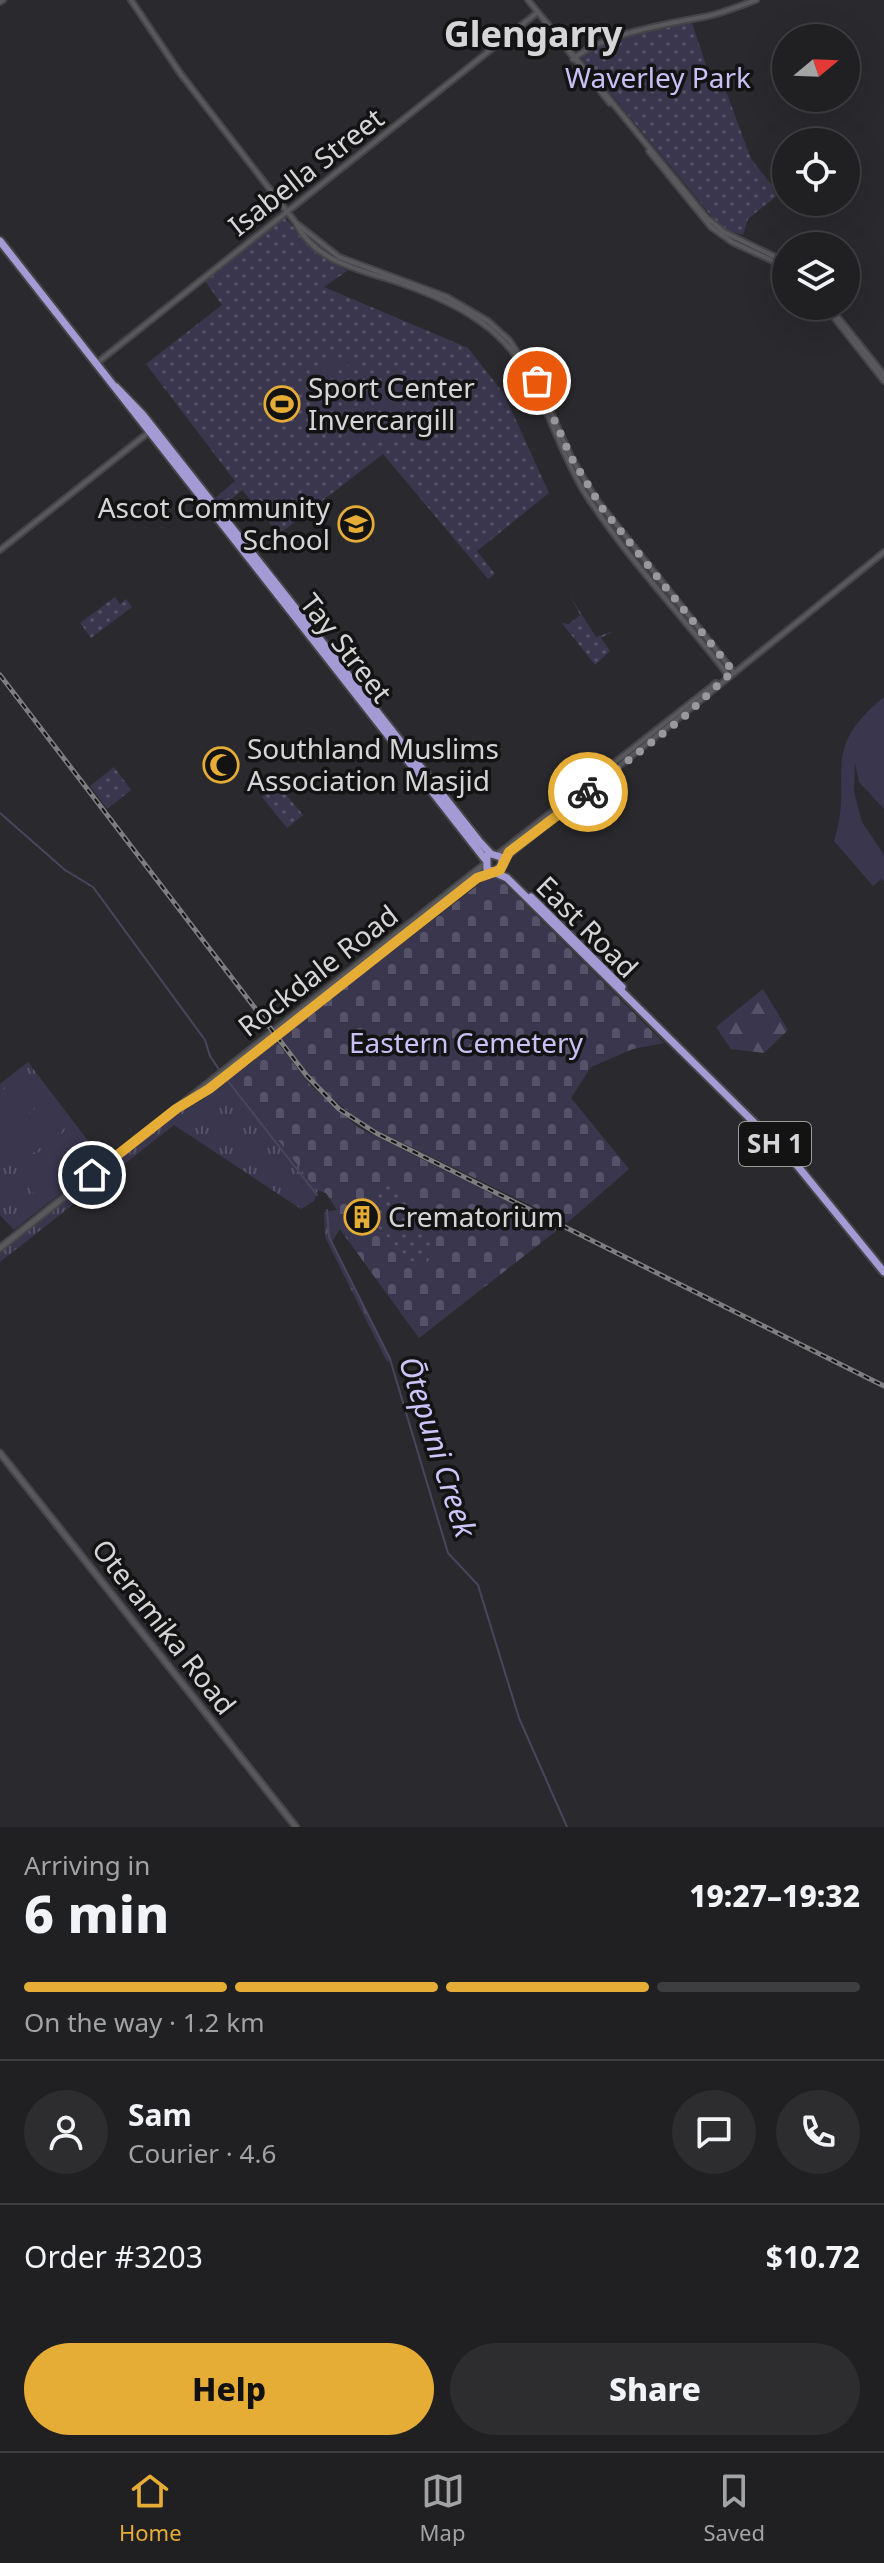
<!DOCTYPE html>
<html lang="en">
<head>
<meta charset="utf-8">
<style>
	:root { --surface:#202022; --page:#2d2d2f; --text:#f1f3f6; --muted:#a2a3a5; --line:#3d3e40; --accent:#e5ad35 }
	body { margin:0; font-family:"Noto Sans",sans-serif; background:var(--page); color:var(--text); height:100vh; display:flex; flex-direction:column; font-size:30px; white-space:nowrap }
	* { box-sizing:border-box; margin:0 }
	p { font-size:26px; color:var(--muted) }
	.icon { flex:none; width:44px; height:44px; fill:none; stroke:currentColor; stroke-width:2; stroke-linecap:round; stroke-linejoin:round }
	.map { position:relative; height:1827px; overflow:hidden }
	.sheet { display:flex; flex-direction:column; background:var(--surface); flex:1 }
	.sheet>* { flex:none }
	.needle { width:52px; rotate:71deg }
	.controls { position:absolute; left:772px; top:24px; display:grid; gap:16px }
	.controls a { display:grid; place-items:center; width:88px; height:88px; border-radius:50%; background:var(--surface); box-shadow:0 8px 32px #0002,0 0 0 2px var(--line); font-size:40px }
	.pin { position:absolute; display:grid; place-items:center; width:68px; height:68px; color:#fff; margin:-34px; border:4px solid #fff; border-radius:50%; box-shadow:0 2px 8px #0007 }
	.courier { position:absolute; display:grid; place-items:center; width:80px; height:80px; margin:-40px; border:6px solid #e5ad35; border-radius:50%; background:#fff; color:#222; box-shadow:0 2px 10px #0007 }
	.headline em { font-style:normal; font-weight:800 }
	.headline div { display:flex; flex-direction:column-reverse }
	.headline { display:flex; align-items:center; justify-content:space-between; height:136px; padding:0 24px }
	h1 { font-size:52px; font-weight:800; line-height:60px }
	.bar { display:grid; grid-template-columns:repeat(4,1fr); gap:12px 8px; align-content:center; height:96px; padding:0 24px }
	.bar i { height:10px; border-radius:6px; background:var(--line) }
	.bar .on { background:var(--accent) }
	.bar p { grid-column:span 4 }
	.line { display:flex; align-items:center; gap:20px; padding:0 24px; border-top:2px solid var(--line) }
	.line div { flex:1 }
	.round { display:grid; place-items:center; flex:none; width:84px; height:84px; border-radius:42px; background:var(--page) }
	.button { display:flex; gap:16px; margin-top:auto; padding:16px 24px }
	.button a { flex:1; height:92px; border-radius:48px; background:var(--accent); color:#111; font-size:32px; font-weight:800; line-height:92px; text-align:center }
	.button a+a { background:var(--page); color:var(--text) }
	.menu { display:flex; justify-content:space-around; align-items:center; height:112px; border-top:2px solid var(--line); background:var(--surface); font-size:22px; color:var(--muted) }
	.menu a { display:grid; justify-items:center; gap:4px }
	.menu .on { color:var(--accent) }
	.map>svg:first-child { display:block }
	.grass { fill:url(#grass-tufts) }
	.forest { fill:url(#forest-firs) }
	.cemetery { fill:url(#cemetery-stones) }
	.park { fill:url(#park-dots) }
	.pitch { fill:#3a364e; fill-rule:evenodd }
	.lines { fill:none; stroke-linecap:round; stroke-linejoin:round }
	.stream { stroke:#4b455c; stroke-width:2 }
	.tertiary-casing { stroke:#454548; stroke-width:8 }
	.secondary-casing { stroke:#454548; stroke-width:9 }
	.trunk-casing { stroke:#454548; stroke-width:11 }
	.tertiary { stroke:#59585d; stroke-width:4 }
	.secondary { stroke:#59585d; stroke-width:5 }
	.trunk { stroke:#a49ad4; stroke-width:7 }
	.rail-casing { stroke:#7e7e81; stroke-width:5 }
	.rail { stroke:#131314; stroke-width:2; stroke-dasharray:6; stroke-linecap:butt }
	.done { stroke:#99999c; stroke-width:8; stroke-dasharray:0 14.4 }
	.route { stroke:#e5ad35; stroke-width:10 }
	.labels { text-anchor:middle; stroke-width:7; stroke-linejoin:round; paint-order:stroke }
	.shield { fill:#131314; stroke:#9b9b9c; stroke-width:2 }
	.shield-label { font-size:26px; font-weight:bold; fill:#d5d5d7 }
	.park-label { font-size:28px; fill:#c9c1f6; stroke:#131314 }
	.street-label { font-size:28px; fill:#d5d5d7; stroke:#131314 }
	.poi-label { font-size:28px; fill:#d5d5d7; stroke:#131314; text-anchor:start }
	.water-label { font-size:30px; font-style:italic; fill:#cdc5fa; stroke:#131314 }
	.district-label { font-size:36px; font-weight:bold; fill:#d5d5d7; stroke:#131314 }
</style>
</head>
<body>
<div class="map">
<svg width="884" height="1827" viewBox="0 0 884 1827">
	<defs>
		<pattern id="grass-tufts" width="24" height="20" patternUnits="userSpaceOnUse" patternTransform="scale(2)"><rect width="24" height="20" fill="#3a364e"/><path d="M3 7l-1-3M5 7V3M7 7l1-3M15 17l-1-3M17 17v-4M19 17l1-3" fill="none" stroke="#565267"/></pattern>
		<pattern id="forest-firs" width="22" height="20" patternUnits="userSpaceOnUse" patternTransform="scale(2)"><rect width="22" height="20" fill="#3a364e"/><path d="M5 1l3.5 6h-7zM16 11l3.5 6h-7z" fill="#565267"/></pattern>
		<pattern id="cemetery-stones" width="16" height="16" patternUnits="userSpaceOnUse" patternTransform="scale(2)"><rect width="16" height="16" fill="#3a364e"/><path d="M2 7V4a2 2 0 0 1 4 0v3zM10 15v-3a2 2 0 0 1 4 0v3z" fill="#565267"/></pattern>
		<pattern id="park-dots" width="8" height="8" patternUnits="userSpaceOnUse" patternTransform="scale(2)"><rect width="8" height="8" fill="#3a364e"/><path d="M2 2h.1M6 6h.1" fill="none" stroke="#565267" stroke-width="1.8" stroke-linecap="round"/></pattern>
	</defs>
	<rect width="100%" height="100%" fill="#2a2a2e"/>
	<g class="grass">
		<polygon points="28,1062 98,1154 98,1164 14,1230 0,1215 0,1084"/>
		<polygon points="245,1065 250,1065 335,1144 340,1229 332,1241 391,1358 387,1362 325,1237 324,1212 337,1210 326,1193 318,1190 314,1201 301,1209 174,1125 0,1262 0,1252 168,1119 202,1100"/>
	</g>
	<polygon class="forest" points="763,989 788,1030 764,1053 731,1049 716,1027"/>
	<g class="cemetery">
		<polygon points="491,875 500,879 664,1043 633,1049 591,1067 571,1098 629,1169 567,1223 362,1123 320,1088 280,1038"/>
		<polygon points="277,1042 311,1086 359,1128 560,1228 419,1338 339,1228 332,1213 337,1209 326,1193 317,1190 231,1079"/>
	</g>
	<g class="park">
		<polygon points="690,17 713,86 723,83 751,159 779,194 748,219 743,235 723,229 718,224 577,53"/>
		<polygon points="284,217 319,253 347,271 324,287 468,348 504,394 549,493 477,551 495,574 488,579 383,454 279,534 242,490 220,509 214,499 235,481 146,364 222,305 205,281"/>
		<polygon points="570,596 596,637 614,631 601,638 610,651 595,665 562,623 569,624 580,615"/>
		<polygon points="115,597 120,604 126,599 132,607 91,638 80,623"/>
		<polygon points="114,767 131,790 107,809 90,786"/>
		<polygon points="277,784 303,815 287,828 262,797"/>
		<polygon points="393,1182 427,1223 433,1255 425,1264 411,1261 375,1224 375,1201 386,1184"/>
	</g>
	<g class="pitch">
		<path d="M341 358 362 366 406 420 403 422 397 413 392 438 373 445 356 440 313 387 318 383 324 365ZM349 365C369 374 399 410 388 431L378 420 388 422 370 402 357 414 378 426 360 436C344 422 310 387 333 368L337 379 341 375 335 367Z"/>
		<path d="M884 697V809L859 782 855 763 854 792 862 822 884 855V881L881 879 873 886 834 841C855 777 816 752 884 697Z"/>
		<polygon points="27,1071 47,1098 10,1128 46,1100 66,1127 17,1166 0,1144 0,1092"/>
		<polygon points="69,1128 93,1158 39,1200 16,1170"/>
	</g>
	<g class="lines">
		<g class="stream">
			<polyline points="0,813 65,870 93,887 205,1040 210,1056 220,1071"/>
			<polyline points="224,1076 317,1195"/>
			<polyline points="327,1210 329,1237 390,1359 448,1553 478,1585 519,1718 567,1827"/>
		</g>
		<defs>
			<g id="tertiary">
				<polyline points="131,0 180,73 296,223 339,257 447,297 488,321 509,340 537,381 571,457 596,499 733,671"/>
				<polyline points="528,0 706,217 724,232 786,262"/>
				<polyline points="0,2 3,0"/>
				<polyline points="543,19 610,103"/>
				<path d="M573 59C603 34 666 24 703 17 721 14 739 6 756 0"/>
				<polyline points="649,151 711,227 732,242 786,267"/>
				<path d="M297 225C318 265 368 271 406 285 437 296 472 312 497 335 542 376 553 442 585 493 627 558 681 614 728 675"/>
				<polyline points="825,306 884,381"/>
				<polyline points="829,306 884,375"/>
				<polyline points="97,363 538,12"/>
				<polyline points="0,550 149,432"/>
				<polyline points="498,854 716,683"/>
				<polyline points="504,859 884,552"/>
			</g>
			<g id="secondary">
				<polyline points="187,1103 489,870"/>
				<polyline points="0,1248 485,864"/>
				<polyline points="0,1453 296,1827"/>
			</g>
			<g id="trunk">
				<polyline points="0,241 485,859"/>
				<polyline points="116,387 143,415 479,841 491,854 501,857 503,865 496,871"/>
				<polyline points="487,856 487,869 507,878 796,1164 884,1272"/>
				<polyline points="531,897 622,987"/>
			</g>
		</defs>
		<use href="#tertiary" class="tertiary-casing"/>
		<use href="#secondary" class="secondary-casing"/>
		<use href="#trunk" class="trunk-casing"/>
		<use href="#tertiary" class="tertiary"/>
		<use href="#secondary" class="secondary"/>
		<use href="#trunk" class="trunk"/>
		<defs>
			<polyline id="rail" points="0,675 307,1076 339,1109 376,1133 884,1386"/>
		</defs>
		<use href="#rail" class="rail-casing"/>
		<use href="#rail" class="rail"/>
	</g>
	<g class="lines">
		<polyline class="done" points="537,381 571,457 602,508 733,671 684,717 588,792"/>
		<polyline class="route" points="92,1175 176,1109 209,1089 477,878 500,870 509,852 588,792"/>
	</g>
	<defs>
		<symbol id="stadium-ring" viewBox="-11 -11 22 22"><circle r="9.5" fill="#131314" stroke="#e5ad35" stroke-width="1.5"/><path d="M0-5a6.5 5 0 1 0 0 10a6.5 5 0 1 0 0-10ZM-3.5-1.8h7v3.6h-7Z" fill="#e5ad35"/></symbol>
		<symbol id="school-ring" viewBox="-11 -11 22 22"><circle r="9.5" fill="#131314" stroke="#e5ad35" stroke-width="1.5"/><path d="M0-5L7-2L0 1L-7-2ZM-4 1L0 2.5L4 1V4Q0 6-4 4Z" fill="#e5ad35"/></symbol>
		<symbol id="mosque-ring" viewBox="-11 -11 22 22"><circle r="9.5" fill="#131314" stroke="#e5ad35" stroke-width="1.5"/><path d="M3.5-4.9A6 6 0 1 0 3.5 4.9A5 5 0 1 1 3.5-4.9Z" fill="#e5ad35"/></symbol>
		<symbol id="building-ring" viewBox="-11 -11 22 22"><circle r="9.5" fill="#131314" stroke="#e5ad35" stroke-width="1.5"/><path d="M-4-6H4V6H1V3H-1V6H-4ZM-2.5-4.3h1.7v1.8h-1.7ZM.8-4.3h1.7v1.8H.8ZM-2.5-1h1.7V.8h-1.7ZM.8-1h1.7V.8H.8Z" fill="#e5ad35"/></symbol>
	</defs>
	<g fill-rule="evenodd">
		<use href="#stadium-ring" x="262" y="384" width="40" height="40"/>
		<use href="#school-ring" x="336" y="504" width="40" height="40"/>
		<use href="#mosque-ring" x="201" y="745" width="40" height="40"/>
		<use href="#building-ring" x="342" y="1197" width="40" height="40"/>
	</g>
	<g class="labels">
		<rect class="shield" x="739" y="1122" width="72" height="44" rx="6"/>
		<g class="shield-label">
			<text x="775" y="1153">SH 1</text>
		</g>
		<g class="park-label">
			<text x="658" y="88">Waverley Park</text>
			<text x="466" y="1053">Eastern Cemetery</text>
		</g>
		<g class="street-label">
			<text transform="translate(306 172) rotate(-38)" y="10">Isabella Street</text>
			<text transform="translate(346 648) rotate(52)" y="10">Tay Street</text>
			<text transform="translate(587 927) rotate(45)" y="10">East Road</text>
			<text transform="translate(318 971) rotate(-38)" y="10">Rockdale Road</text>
			<text transform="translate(164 1627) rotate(52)" y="10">Oteramika Road</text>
		</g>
		<g class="poi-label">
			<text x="308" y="398">Sport Center<tspan x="308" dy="32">Invercargill</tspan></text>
			<text x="330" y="518" text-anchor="end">Ascot Community<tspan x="330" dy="32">School</tspan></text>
			<text x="247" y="759">Southland Muslims<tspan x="247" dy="32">Association Masjid</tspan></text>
			<text x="388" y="1227">Crematorium</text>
		</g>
		<g class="water-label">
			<text transform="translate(437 1447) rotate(72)" y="10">Ōtepuni Creek</text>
		</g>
		<g class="district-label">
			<text x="533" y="47">Glengarry</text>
		</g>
	</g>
</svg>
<div class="controls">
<a><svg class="needle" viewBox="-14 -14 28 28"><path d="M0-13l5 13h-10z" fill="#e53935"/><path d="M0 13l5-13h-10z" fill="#a2a3a5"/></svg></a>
<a><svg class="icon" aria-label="locate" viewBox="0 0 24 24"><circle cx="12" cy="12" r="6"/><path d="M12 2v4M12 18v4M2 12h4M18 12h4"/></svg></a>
<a><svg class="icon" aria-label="layers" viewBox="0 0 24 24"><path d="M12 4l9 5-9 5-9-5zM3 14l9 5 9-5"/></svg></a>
</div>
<div class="pin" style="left:537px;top:381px;background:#ea580c"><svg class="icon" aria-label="bag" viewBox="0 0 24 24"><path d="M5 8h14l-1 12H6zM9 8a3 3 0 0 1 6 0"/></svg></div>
<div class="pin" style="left:92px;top:1175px;background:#1f2937"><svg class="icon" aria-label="home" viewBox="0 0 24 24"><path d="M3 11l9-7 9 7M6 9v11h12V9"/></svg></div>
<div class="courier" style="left:588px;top:792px"><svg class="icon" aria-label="bike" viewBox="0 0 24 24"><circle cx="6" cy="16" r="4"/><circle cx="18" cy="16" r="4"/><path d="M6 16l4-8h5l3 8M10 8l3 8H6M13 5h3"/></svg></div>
</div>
<section class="sheet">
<div class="headline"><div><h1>6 min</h1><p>Arriving in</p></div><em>19:27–19:32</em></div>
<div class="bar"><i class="on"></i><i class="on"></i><i class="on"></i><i></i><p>On the way · 1.2 km</p></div>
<div class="line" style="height:144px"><a class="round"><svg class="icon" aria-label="person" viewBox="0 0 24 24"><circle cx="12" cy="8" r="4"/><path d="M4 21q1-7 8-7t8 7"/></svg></a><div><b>Sam</b><p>Courier · 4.6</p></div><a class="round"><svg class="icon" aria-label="chat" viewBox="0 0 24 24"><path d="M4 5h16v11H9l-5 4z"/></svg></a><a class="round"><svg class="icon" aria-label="phone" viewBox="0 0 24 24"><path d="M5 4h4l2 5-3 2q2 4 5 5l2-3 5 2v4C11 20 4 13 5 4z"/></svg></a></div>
<div class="line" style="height:104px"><div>Order #3203</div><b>$10.72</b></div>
<div class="button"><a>Help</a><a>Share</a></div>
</section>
<nav class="menu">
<a class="on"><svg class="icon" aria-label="home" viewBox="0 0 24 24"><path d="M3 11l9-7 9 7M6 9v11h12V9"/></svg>Home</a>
<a><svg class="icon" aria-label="map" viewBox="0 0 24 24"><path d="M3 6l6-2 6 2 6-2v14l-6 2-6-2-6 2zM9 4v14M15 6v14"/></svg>Map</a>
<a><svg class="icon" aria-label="saved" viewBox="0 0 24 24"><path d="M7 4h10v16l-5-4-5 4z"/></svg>Saved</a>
</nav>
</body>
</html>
